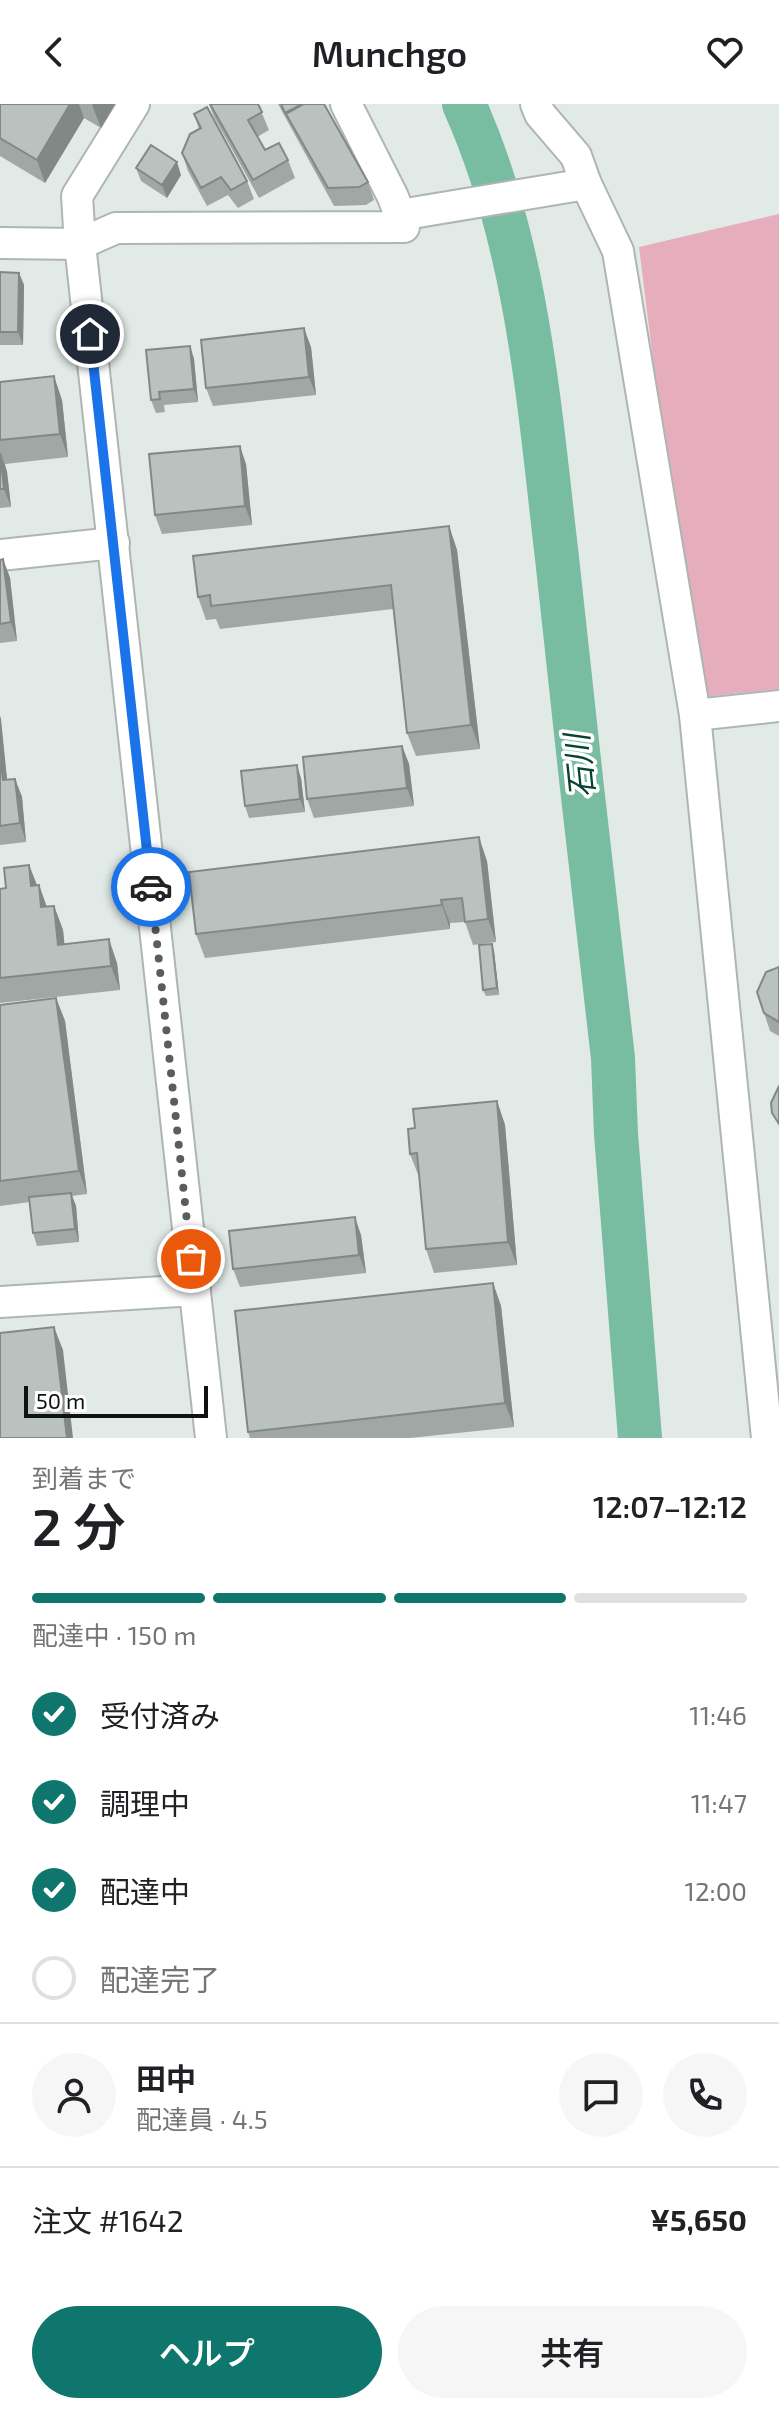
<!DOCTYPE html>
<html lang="ja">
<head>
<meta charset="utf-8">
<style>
	:root { --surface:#fff; --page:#f6f6f6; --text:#202124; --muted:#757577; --line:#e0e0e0; --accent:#0f766e }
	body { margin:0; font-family:"Exo 2","Noto Sans JP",sans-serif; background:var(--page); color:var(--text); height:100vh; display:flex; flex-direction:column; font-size:30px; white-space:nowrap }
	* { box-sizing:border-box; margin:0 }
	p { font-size:26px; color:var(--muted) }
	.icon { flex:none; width:44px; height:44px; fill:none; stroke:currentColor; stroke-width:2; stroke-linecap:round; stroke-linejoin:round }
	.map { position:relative; height:1334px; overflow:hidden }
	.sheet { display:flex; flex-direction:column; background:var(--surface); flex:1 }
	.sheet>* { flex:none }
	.scale { position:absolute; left:24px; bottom:20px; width:184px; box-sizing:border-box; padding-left:8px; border:4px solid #0f1210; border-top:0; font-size:22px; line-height:28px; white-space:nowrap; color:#0f1210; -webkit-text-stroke:6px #fff; paint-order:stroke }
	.pin { position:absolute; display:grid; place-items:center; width:68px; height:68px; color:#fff; margin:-34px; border:4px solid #fff; border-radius:50%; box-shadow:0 2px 8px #0007 }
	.courier { position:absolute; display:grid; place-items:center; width:80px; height:80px; margin:-40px; border:6px solid #1a73e8; border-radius:50%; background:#fff; color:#222; box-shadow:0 2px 10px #0007 }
	.headline em { font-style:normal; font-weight:600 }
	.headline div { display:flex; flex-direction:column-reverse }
	.headline { display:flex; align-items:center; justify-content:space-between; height:136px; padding:0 32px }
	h1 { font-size:52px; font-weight:600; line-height:60px }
	.bar { display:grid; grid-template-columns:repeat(4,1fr); gap:12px 8px; align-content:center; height:96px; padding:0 32px }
	.bar i { height:10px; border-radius:6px; background:var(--line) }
	.bar .on { background:var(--accent) }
	.bar p { grid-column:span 4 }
	.line { display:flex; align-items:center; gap:20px; padding:0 32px; border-top:2px solid var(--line) }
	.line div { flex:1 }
	.round { display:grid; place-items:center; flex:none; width:84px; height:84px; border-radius:42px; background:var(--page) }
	ol { padding:0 32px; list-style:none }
	li { display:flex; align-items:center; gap:24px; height:88px }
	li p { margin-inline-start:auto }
	li .icon { padding:8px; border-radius:50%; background:var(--accent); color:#fff; stroke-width:4 }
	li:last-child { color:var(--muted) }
	li i { width:44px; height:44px; border:4px solid var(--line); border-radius:50% }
	.action { display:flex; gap:16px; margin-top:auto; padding:16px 32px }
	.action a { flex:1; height:92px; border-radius:48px; background:var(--accent); color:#fff; font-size:32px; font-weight:600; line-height:92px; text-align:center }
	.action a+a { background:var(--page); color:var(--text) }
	header { display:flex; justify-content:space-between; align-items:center; height:104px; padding:0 32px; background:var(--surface); font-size:36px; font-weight:600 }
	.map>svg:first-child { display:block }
	.green { fill:#e6adbd }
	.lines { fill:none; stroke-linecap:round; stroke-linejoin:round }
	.river { stroke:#78bca1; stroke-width:44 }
	.minor-casing { stroke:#aeb6b3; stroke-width:34 }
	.minor { stroke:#fff; stroke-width:30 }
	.wall { fill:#a0a7a4 }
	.shaded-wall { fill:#828886 }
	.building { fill:#bac2bf; stroke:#828886; stroke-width:2 }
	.done { stroke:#585e5b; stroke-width:8; stroke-dasharray:0 14.4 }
	.route { stroke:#1a73e8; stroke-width:10 }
	.labels { text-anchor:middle; stroke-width:7; stroke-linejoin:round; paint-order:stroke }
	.water-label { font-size:32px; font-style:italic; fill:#084432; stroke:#fff }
</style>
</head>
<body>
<header><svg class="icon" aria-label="back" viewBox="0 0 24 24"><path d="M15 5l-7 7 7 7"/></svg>Munchgo<svg class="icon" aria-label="heart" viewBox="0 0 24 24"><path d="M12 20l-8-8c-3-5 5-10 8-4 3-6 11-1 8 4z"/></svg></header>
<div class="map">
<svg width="779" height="1334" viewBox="0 0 779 1334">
	<rect width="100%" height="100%" fill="#e1eae6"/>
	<polygon class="green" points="779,110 779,585 695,594 639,143"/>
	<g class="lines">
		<path class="river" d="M464 0C528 142 539 301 557 454 575 621 593 787 613 954L616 1030 640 1334"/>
		<defs>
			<g id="minor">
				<polyline points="134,0 77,92 80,140 211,1334"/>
				<polyline points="536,0 540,10 576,52 586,80"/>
				<polyline points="400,111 586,80 618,147 695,611 767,1334"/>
				<polyline points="0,139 80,140 116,124 404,123 393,93 346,0"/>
				<polyline points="0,451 114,439"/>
				<polyline points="695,611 779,602"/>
				<polyline points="0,1198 195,1186"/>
			</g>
		</defs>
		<use href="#minor" class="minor-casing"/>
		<use href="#minor" class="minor"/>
	</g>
	<g class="wall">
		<polygon points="0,0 115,0 101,24 84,14 45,79 0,52"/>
		<polygon points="209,0 258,0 269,26 257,33 265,46 288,56 295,74 259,94 214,13"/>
		<polygon points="278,0 324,0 368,78 374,96 366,101 334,102"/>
		<polygon points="194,10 247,77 254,95 238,104 228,91 207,102 188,67 182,49 199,25"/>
		<polygon points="136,64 181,71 167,94 141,77"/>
		<polygon points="0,168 19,169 24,181 23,241 0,241"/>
		<polygon points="190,242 194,255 198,298 164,301 165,308 156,309 151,296"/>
		<polygon points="311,243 316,291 213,302 206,284"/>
		<polygon points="0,278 62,296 68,353 5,360 7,368 11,403 0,404"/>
		<polygon points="246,360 252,421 162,430 155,411"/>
		<polygon points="449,422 457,446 480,645 416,652 407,629 393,505 220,525 216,515 206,516 198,493"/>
		<polygon points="3,455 10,474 17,537 0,539 0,456"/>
		<polygon points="0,612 7,676 15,675 22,693 26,738 0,741"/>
		<polygon points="402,642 409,660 414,702 314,714 307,695"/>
		<polygon points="301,674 305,708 249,714 245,702"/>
		<polygon points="487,757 496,838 473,841 465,818 450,819 450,825 205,854 196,830"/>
		<polygon points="29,761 37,781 39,781 47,803 54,802 63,826 64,840 117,859 120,886 0,899 0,785 6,784"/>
		<polygon points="492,840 494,847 499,891 486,892 483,886"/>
		<polygon points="779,863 779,932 770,927 764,909"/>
		<polygon points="56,894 65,917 87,1090 72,1092 76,1102 79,1138 37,1142 33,1129 30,1098 0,1102 0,901"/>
		<polygon points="497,997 505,1021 517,1161 434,1169 426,1145 419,1073 410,1050 415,1024"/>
		<polygon points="361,1131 366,1169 240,1183 233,1165"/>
		<polygon points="493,1179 501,1202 514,1323 410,1334 250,1334 248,1328"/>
	</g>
	<g class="shaded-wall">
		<polygon points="70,0 79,0 84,14 45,79 37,56"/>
		<polygon points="93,0 115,0 101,24 92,1"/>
		<polygon points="177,58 181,71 167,94 162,81"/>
		<polygon points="19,169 24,181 23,241 18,228"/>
		<polygon points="304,224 311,243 316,291 309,273"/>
		<polygon points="190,242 194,255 198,298 194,285"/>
		<polygon points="54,272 62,296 68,353 60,330"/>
		<polygon points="240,342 246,360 252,421 245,402"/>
		<polygon points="1,349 7,368 11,403 4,385"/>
		<polygon points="449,422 457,446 480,645 471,621"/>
		<polygon points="3,455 10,474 17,537 11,518"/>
		<polygon points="0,612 1,615 9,695 3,676 0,651"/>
		<polygon points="402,642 409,660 414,702 407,684"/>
		<polygon points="297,661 301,674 305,708 300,695"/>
		<polygon points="15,675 22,693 26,738 20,719"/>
		<polygon points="479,733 487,757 496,838 488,815"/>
		<polygon points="29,761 38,784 31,782"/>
		<polygon points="39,781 47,804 41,803"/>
		<polygon points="441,796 450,819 450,825 442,801"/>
		<polygon points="54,802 63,826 67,864 58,841"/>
		<polygon points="109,835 117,859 120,886 111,862"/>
		<polygon points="492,840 494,847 499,891 497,884"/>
		<polygon points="56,894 65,917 87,1090 79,1067"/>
		<polygon points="497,997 505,1021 517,1161 508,1138"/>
		<polygon points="71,1089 76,1102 79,1138 75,1125"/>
		<polygon points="355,1113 361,1131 366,1169 359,1151"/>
		<polygon points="493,1179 501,1202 514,1323 505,1299"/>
		<polygon points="54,1223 63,1246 73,1334 67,1334"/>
	</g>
	<g class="building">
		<polygon points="0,0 70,0 37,56 0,34"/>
		<polygon points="210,0 258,0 262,8 248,16 265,46 279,39 288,56 253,76"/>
		<polygon points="281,0 302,0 285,9"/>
		<polygon points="304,0 324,0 368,78 359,83 328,84 286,10"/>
		<polygon points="207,3 247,77 231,86 221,73 201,84 182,49 190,30 201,24 194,10"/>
		<polygon points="151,41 177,58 162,81 136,64"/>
		<polygon points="0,168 19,169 18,228 0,228"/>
		<polygon points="304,224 309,273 206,284 201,236"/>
		<polygon points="190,242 194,285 159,288 160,295 151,296 146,246"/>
		<polygon points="54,272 60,330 0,336 0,278"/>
		<polygon points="240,342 245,402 155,411 149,350"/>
		<polygon points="0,349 4,385 0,385"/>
		<polygon points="449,422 471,621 407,629 391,481 211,502 210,491 198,493 193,452"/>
		<polygon points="3,455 11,518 0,520 0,456"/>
		<polygon points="402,642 407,684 307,695 303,653"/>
		<polygon points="0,651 3,676 15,675 20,719 0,722"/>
		<polygon points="297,661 300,695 245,702 241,667"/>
		<polygon points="479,733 488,815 465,818 462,794 441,796 442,801 196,830 189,768"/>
		<polygon points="29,761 31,782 39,781 41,803 54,802 58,841 109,835 111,862 0,874 0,785 6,784 4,764"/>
		<polygon points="492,840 497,884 483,886 479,841"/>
		<polygon points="779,863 779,918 764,909 757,888 766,868"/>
		<polygon points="56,894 79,1067 0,1077 0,901"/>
		<polygon points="779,982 779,1020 772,1009 771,999"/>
		<polygon points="497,997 508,1138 426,1145 417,1049 410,1050 408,1025 415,1024 413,1005"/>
		<polygon points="71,1089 75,1125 33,1129 29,1093"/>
		<polygon points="355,1113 359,1151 233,1165 229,1127"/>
		<polygon points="493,1179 505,1299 248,1328 235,1207"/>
		<polygon points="54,1223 67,1334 0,1334 0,1229"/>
	</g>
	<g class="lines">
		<polyline class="done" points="151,783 191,1155"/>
		<polyline class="route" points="90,230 151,783"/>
	</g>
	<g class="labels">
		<g class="water-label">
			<text transform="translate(580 662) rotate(-96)" y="11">石川</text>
		</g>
	</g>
</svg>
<div class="scale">50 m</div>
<div class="pin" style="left:191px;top:1155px;background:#ea580c"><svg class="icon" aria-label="bag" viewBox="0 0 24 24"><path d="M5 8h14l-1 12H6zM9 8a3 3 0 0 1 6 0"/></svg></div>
<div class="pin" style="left:90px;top:230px;background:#1f2937"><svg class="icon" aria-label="home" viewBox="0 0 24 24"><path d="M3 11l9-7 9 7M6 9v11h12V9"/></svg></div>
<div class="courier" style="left:151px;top:783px"><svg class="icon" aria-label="car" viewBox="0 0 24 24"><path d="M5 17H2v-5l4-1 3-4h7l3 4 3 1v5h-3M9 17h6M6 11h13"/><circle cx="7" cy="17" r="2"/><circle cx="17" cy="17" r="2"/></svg></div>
</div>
<section class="sheet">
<div class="headline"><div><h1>2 分</h1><p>到着まで</p></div><em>12:07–12:12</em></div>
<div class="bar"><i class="on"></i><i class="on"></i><i class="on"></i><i></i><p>配達中 · 150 m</p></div>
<ol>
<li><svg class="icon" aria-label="check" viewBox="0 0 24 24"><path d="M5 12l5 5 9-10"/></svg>受付済み<p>11:46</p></li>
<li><svg class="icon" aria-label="check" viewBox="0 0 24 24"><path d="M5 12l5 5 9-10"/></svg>調理中<p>11:47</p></li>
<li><svg class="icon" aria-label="check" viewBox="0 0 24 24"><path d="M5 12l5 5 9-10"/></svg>配達中<p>12:00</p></li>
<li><i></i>配達完了</li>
</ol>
<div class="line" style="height:144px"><a class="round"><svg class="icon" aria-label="person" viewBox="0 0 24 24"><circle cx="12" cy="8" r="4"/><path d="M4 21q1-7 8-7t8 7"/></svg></a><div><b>田中</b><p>配達員 · 4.5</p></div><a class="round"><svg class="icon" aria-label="chat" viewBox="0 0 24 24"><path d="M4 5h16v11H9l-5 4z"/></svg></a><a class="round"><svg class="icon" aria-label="phone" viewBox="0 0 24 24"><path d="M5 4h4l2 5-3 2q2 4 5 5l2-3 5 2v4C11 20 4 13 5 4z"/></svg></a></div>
<div class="line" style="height:104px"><div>注文 #1642</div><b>¥5,650</b></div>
<div class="action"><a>ヘルプ</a><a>共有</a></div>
</section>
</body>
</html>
